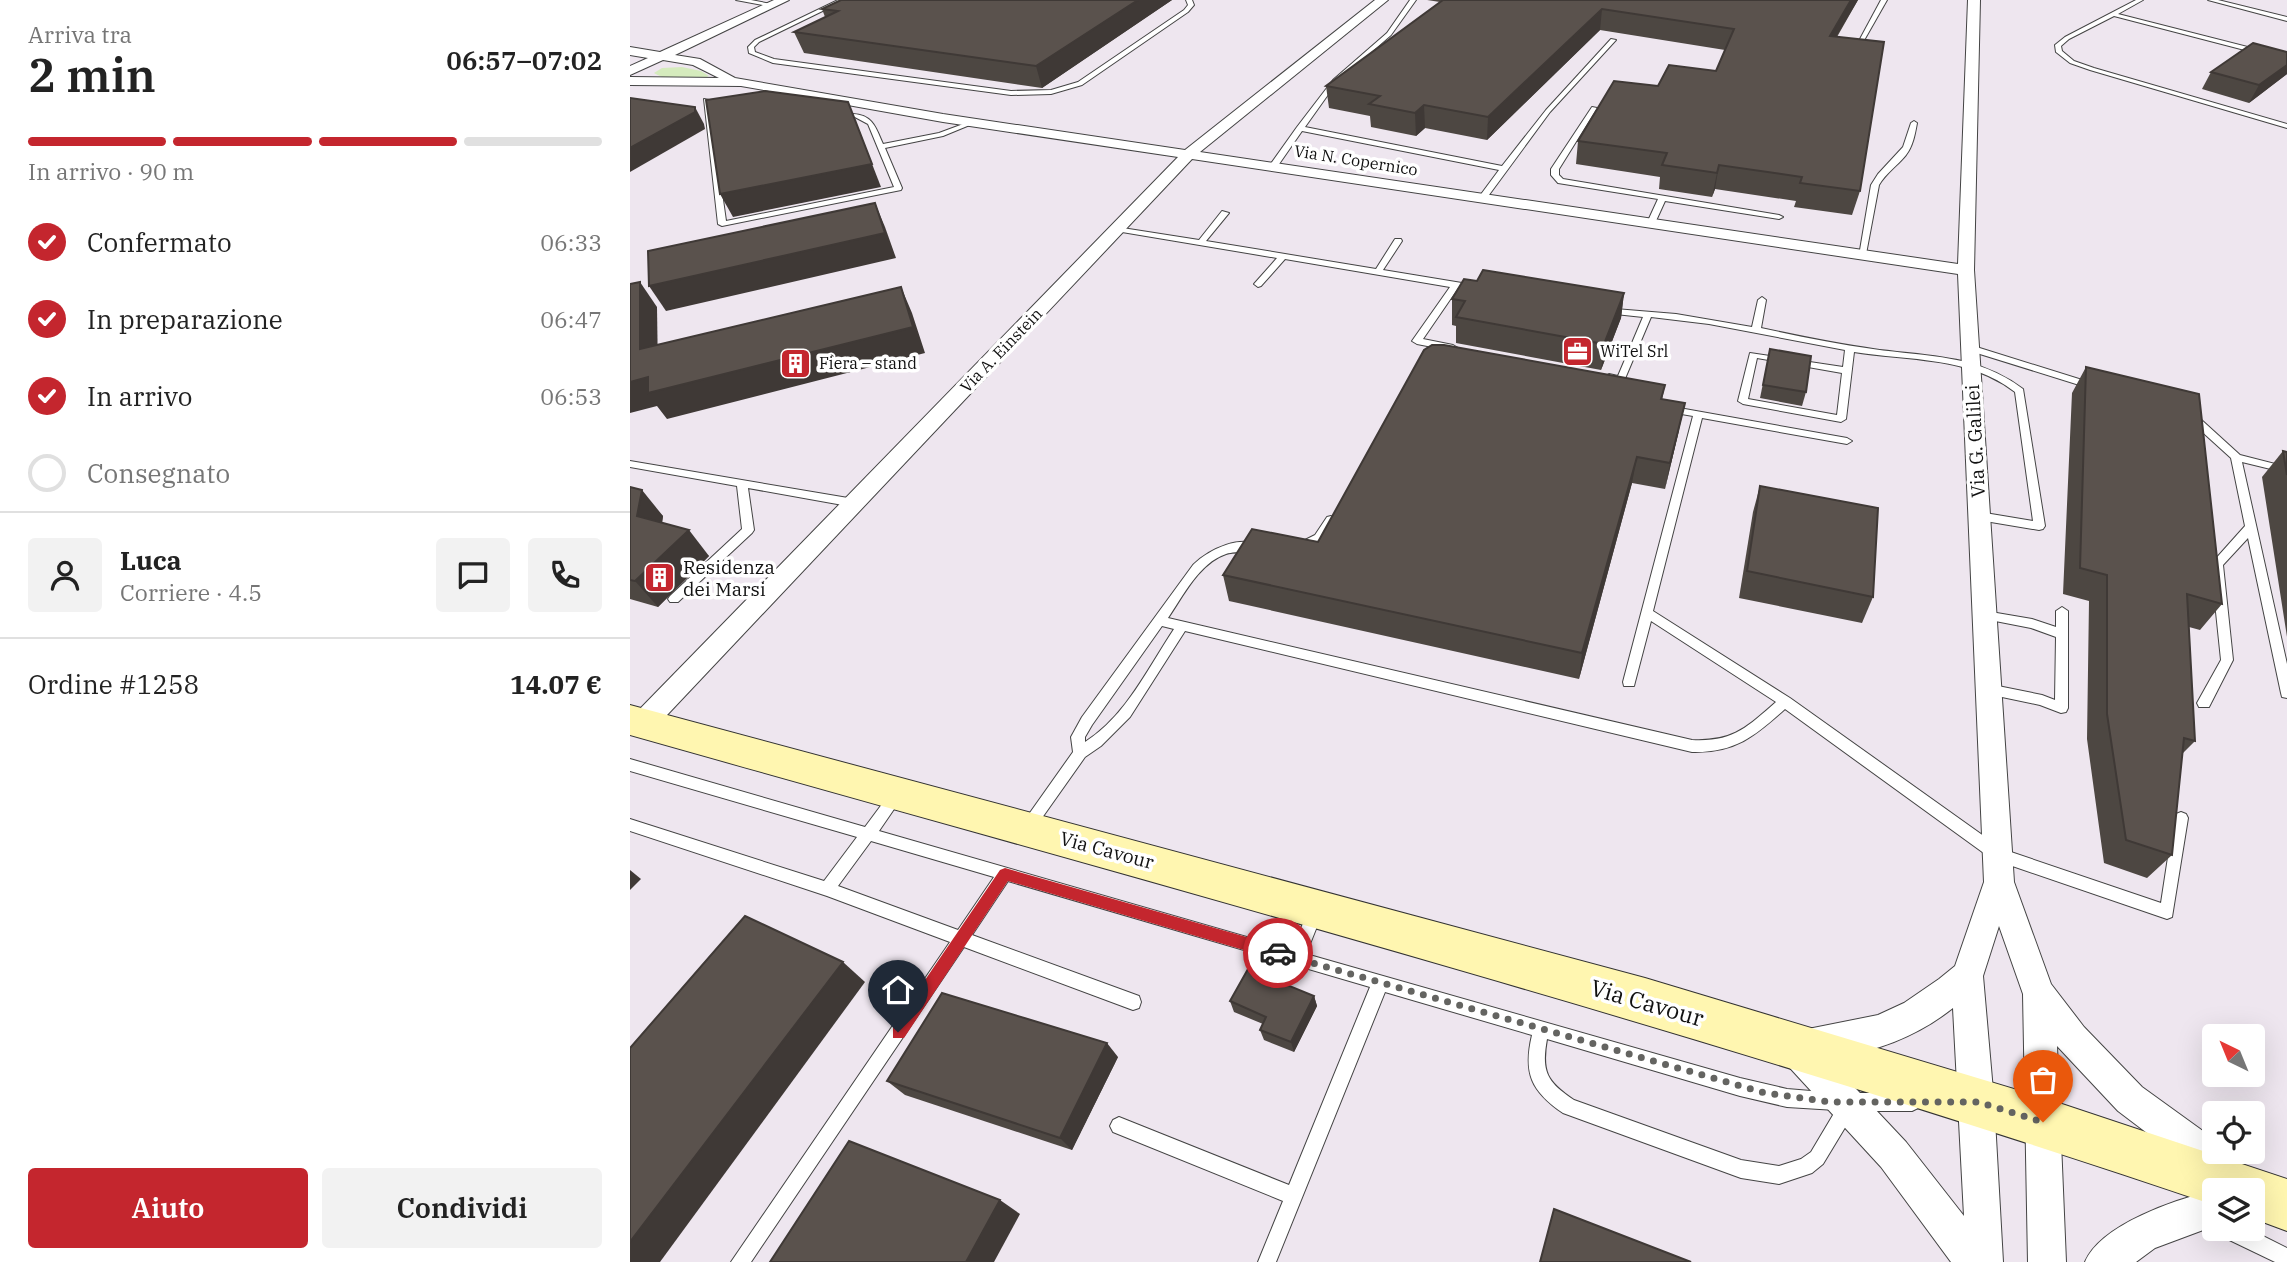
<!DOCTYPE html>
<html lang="it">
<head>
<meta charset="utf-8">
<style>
	:root { --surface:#fff; --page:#f2f2f2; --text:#222; --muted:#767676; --line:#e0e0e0; --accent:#c4262e }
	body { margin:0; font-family:"IBM Plex Serif",serif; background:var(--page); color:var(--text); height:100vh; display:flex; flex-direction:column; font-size:26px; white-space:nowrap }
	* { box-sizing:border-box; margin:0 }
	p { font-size:23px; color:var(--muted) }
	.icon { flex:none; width:38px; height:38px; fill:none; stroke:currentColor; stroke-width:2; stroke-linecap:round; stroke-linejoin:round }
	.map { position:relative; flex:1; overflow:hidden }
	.details { display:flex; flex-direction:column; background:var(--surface); width:630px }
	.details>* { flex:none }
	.needle { width:46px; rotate:317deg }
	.fabs { position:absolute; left:1572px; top:1024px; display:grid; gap:14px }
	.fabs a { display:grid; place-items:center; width:63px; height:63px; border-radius:7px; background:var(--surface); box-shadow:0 7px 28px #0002; font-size:35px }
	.pin { position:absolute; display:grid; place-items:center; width:60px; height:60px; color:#fff; margin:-72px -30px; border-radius:50% 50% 50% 0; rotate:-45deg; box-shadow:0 0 7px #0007 }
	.pin .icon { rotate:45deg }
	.courier { position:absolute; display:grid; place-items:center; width:70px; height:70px; margin:-35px; border:5px solid #c4262e; border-radius:50%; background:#fff; color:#222; box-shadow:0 2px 9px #0007 }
	.headline em { font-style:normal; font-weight:600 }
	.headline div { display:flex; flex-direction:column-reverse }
	.headline { display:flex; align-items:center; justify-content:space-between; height:119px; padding:0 28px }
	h1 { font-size:46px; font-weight:600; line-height:52px }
	.bar { display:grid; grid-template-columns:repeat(4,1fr); gap:10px 7px; align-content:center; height:84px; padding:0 28px }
	.bar i { height:9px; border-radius:5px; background:var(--line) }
	.bar .selected { background:var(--accent) }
	.bar p { grid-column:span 4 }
	.line { display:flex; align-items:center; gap:18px; padding:0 28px; border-top:2px solid var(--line) }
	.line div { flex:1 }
	.round { display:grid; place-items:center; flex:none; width:74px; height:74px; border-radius:7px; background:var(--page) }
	ol { padding:0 28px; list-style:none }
	li { display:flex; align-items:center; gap:21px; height:77px }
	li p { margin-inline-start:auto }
	li .icon { padding:7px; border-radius:50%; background:var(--accent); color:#fff; stroke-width:4 }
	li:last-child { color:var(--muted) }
	li i { width:38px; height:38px; border:4px solid var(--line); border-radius:50% }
	.action { display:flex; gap:14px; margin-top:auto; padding:14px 28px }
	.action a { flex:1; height:80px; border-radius:7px; background:var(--accent); color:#fff; font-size:28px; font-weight:600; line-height:80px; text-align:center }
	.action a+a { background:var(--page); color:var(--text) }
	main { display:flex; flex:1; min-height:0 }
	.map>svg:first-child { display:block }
	.industrial { fill:#eee6ef; fill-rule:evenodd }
	.green { fill:#d5ebbd }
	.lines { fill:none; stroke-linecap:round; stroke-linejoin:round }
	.lane-casing { stroke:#444; stroke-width:2 }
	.street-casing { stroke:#444; stroke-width:2 }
	.secondary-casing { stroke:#333; stroke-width:2 }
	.lane { fill:#fff; fill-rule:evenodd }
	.street { fill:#fff; fill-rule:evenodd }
	.secondary { fill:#fff6b0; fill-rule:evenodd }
	.wall { fill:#4d4742 }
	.shaded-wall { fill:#3f3936 }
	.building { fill:#5a524d; stroke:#3f3936; stroke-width:2 }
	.route { fill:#c4262e }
	.done { stroke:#646461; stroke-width:7; stroke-dasharray:0 12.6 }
	.labels { text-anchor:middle; stroke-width:7; stroke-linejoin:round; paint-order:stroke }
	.far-street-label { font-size:16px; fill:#111; stroke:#fff }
	.far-poi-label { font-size:16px; fill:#111; stroke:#fff; text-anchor:start }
	.street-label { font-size:19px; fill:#111; stroke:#fff }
	.poi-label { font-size:19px; fill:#111; stroke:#fff; text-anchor:start }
	.near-street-label { font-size:23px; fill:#111; stroke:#fff }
</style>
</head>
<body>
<main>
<section class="details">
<div class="headline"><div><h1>2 min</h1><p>Arriva tra</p></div><em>06:57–07:02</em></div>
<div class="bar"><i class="selected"></i><i class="selected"></i><i class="selected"></i><i></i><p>In arrivo · 90 m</p></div>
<ol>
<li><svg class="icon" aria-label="check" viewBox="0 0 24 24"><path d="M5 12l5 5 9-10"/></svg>Confermato<p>06:33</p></li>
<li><svg class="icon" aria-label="check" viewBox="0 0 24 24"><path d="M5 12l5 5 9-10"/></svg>In preparazione<p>06:47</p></li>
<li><svg class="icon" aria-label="check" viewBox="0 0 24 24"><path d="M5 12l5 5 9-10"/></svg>In arrivo<p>06:53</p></li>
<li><i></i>Consegnato</li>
</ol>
<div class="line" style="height:126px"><a class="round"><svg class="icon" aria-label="person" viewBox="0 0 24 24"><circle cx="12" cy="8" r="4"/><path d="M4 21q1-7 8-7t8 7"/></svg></a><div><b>Luca</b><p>Corriere · 4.5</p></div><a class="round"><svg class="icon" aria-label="chat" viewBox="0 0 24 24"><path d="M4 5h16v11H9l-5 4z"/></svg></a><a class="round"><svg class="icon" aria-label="phone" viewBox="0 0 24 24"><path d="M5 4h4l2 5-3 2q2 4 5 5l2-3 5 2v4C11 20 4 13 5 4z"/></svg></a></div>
<div class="line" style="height:91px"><div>Ordine #1258</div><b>14.07 €</b></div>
<div class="action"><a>Aiuto</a><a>Condividi</a></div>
</section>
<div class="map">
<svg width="1657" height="1262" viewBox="0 0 1657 1262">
	<rect width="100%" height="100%" fill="#fffdf5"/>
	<path class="industrial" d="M0 0H1657V1262H0ZM1584 1036H1622V1074H1584ZM1584 1113H1622V1152H1584ZM1584 1190H1622V1228H1584Z"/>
	<path class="green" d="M52 67 71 71 79 76C64 83 38 82 24 73L32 68Z"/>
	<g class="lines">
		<defs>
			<g id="lane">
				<polygon points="106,0 121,0 146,5 143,7"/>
				<polygon points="208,0 215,0 129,42 124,47 125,52 144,59 381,91 421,90 448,82 554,10 558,5 556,0 562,0 564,5 558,12 452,85 421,94 381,95 143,63 119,53 118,47 125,40"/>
				<polygon points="780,0 786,0 761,35 707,82 675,127 872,166 916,110 981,39 986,40 920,112 856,199 849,197 869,170 672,131 647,167 641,167 640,165 667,127 703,80 757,33"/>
				<polygon points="1251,0 1257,0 1228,51 1223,52"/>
				<polygon points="1506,0 1513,0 1488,14 1657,57 1657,61 1484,16 1439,39 1431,46 1432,51 1444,61 1464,68 1657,124 1657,128 1460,70 1440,63 1426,52 1425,45 1435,37"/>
				<polygon points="1578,0 1588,0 1657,17 1657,21"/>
				<path d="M74 99 79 100 96 221 264 187 238 124 223 116V114C243 115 246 128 253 144L309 133 344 120 347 122 313 136 255 148 272 188 271 190 92 226 88 224Z"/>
				<polygon points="962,107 967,108 929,169 929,175 933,179 1149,215 1153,217 1149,219 1035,201 1025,223 1021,225 1017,223 1028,199 928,183 921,175 921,169"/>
				<path d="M1284 121 1287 123C1285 134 1283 146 1276 155 1267 166 1256 173 1249 185L1236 254 1229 256 1241 185 1248 174 1273 147 1281 123Z"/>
				<polygon points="592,211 599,213 576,241 746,269 765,239 771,239 772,241 753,270 844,285 848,288 844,291 828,288 793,339 823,345 828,348 823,351 787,344 782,341 820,287 655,259 631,286 628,287 624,284 647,258 486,231 482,229 486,227 569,240"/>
				<path d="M1132 297 1136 300 1131 328C1168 336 1206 344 1243 349 1298 357 1347 354 1393 389L1415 526 1413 529 1409 530 1349 520 1343 516 1349 512 1403 521 1385 392C1339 356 1280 361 1224 352L1216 419 1211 422 1113 404 1108 401 1120 353 1213 367 1215 350 1079 324 1021 317 994 381 979 380 974 377 979 374 988 376 1013 317 976 313 973 312V308L1046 314 1122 327 1128 300ZM1127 358 1212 373 1207 415 1118 399Z"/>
				<polygon points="1340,345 1465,384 1467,386 1465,388 1459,388 1337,350 1335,348"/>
				<path d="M1038 406 1217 438 1222 441 1217 444 1072 418 1023 611 1160 698 1372 849 1531 903 1544 818 1546 814 1551 812 1556 814 1558 818 1542 917 1537 919 1362 859 1155 709C1125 736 1105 753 1062 752L555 631 500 717 471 746 455 757 402 832 397 834 392 832 390 828 392 824 443 752 441 737 452 717 563 565C578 550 613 532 633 548 625 555 607 550 596 554 569 563 553 596 538 618L1062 740C1103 742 1116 728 1146 702L1021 621 1005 682 1004 686H994L993 682 1063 416 1034 411 1033 409ZM532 626 544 629C518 668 496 716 455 742V737L462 725Z"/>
				<polygon points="1562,414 1566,415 1610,455 1657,467 1657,473 1612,462 1657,664 1657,698 1652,697 1651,693 1618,538 1593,565 1603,660 1579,707 1569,707 1567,703 1591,660 1581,564 1615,526 1601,458 1558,419 1557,417"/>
				<polygon points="0,461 224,499 229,503 224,507 118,488 124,530 122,533 48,602 40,602 38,599 40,596 112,529 107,486 0,467"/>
				<path d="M701 516 707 520C697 535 685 553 665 551L663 548 665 545 685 535 697 517Z"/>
				<polygon points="1432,607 1438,611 1438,708 1436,712 1431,713 1410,705 1353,693 1352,689 1353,685 1358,684 1412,695 1425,700 1426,637 1401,628 1355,619 1349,615 1355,611 1402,619 1426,627 1426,611"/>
				<path d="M0 759 235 827 261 792 266 790 271 792 273 796 249 831 662 950 679 909 684 907 689 909 692 914 676 954 1110 1078 1157 1089 1205 1093 1211 1096 1213 1101 1224 1093H1282L1288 1096 1291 1102 1288 1108 1282 1111H1225L1193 1164 1182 1173 1149 1184 1111 1178 933 1113C901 1091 893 1073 902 1035L755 992 646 1262H628L653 1201 483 1132 480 1126 483 1120 489 1117 659 1185 740 987 378 881 342 935 509 996 511 1002 509 1008 503 1010 334 947 121 1262H101L320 942 197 896 0 831V819L194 881 227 837 0 771ZM241 841 364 877 328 930 208 886ZM917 1039 1110 1096 1157 1107 1206 1110 1181 1152 1171 1159 1149 1166 1111 1160 944 1100C917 1082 911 1072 917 1039Z"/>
				<polygon points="1587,1228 1617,1228 1657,1248 1657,1262 1645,1262 1589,1235"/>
			</g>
			<g id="street">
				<path d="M144 0H159L45 55 70 59 105 78 313 114 555 150 745 0H758L570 152 1328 264 1338 0H1350L1344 270 1384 882 1421 984 1454 1027 1512 1087 1584 1139V1152L1605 1154 1610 1167 1605 1180 1592 1185 1579 1180 1488 1111 1427 1046 1436 1262H1398L1393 994 1369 926 1353 976 1364 1102 1373 1262H1321L1251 1167 1160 1068 1155 1056 1160 1044 1169 1041 1173 1030 1248 1015 1274 1003 1309 979 1325 966 1354 882 1328 274 562 159 21 732 12 735 3 732 0 722 3 716 548 157 313 122 111 86 0 85V77L89 78 63 65 33 60 0 75V66L18 58 0 55V47L30 52ZM1323 1008 1334 1216 1276 1142 1197 1058C1242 1054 1288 1036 1323 1008Z"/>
				<path d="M1585 1190 1584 1226 1525 1248 1506 1262H1455C1471 1224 1547 1199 1585 1190Z"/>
			</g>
			<path id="secondary" d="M0 705 1015 978 1417 1099 1657 1179V1231L1622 1218V1190H1584V1205C1062 1028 530 885 0 735Z"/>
		</defs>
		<use href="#lane" class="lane-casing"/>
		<use href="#street" class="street-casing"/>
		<use href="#secondary" class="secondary-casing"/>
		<use href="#lane" class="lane"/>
		<use href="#street" class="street"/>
		<use href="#secondary" class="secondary"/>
	</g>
	<g class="wall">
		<polygon points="211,0 542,0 412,88 174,53 164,32 195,17 192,9"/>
		<polygon points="797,0 1228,0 1207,37 1230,191 1222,215 1164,207 1166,201 1085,189 1082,197 1029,189 1030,177 946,164 948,141 1028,86 1086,71 1095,50 970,30 857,140 795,128 786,136 741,127 740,116 699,108 696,86 810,2"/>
		<polygon points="1657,52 1657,74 1619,103 1572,89 1581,72"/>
		<polygon points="847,281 994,293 991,318 971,370 826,343 826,326 822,325 822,299"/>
		<polygon points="1140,349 1176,392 1172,406 1130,398"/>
		<polygon points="1456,367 1592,604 1570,630 1559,627 1565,741 1552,754 1542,855 1517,878 1474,863 1457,739 1459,601 1433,594 1442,393"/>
		<polygon points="1035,385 1032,400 1049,430 1035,489 1002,483 949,679 599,601 593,575 688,542"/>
		<polygon points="1653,451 1657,452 1657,637 1632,477"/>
		<polygon points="1130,486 1243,597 1232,623 1109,598 1123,512"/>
		<polygon points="0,487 33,516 32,523 79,556 28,607 0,599"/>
		<polygon points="684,996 687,1006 664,1052 634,1040 630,1030 633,1024 604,1012 600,1001"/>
		<polygon points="488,1057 442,1150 275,1095 257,1081"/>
	</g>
	<g class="shaded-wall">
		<polygon points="508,0 542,0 412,88 406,66"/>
		<polygon points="1221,0 1228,0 1194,57 1200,36"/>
		<polygon points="972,9 970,30 857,140 858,117"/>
		<polygon points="1657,65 1657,74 1619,103 1629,85"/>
		<polygon points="218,102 251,187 103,217 90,194"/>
		<polygon points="794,105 795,128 786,136 785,113"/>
		<polygon points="65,107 74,124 75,129 0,172 0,148"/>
		<polygon points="1089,165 1085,189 1082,197 1087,173"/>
		<polygon points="245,203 255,227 266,258 36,311 19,286"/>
		<polygon points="10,282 27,307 28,375 10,349"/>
		<polygon points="271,287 282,313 295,353 37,419 27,406 0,413 0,382"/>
		<polygon points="994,293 991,318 971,370 974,344"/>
		<polygon points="1055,403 1049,430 1035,489 1040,463"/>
		<polygon points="1007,457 1002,483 949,679 952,653"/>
		<polygon points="12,490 33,516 29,542 7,516"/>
		<polygon points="59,530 79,556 28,607 5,581"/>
		<polygon points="0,870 11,879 0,890"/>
		<polygon points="213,962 235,982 30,1262 0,1262 0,1242"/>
		<polygon points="684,996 687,1006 664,1052 661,1042"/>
		<polygon points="477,1043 488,1057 442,1150 430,1138"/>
		<polygon points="370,1200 390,1214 364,1262 336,1262"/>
	</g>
	<g class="building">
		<polygon points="211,0 508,0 406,66 164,32 208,11 192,9"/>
		<polygon points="813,0 1221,0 1200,36 1254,42 1230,191 1170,183 1172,177 1089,165 1087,173 1032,165 1037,153 948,141 984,81 1028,86 1039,65 1086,71 1104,29 972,9 858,117 794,105 785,113 739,104 750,96 696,86"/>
		<polygon points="1623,43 1657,52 1657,65 1629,85 1581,72"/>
		<polygon points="135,91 218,102 242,164 90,194 76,100"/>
		<polygon points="0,98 65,107 65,112 0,148"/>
		<polygon points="245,203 255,233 19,286 18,251"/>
		<polygon points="853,270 994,293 974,344 826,317 835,301 822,299 834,279 847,281"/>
		<polygon points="10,282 10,349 271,287 283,327 18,393 18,377 0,382 0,284"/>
		<polygon points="802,345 814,345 1035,385 1031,399 1055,403 1040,463 1007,457 952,653 593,575 622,529 688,542 794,350"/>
		<polygon points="1140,349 1181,356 1176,392 1133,385"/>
		<polygon points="1456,367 1569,394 1592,604 1557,594 1565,741 1554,738 1542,855 1496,840 1477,714 1477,575 1450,568"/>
		<polygon points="1653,451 1657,452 1657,475"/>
		<polygon points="1130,486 1248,508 1243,597 1117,571"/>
		<polygon points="0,487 12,490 7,516 59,530 5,581 0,580"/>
		<polygon points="115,916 213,962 0,1242 0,1048"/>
		<polygon points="618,969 684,996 661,1042 630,1030 636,1017 600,1001"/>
		<polygon points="312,993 477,1043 430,1138 257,1081"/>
		<polygon points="219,1141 370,1200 336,1262 140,1262"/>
		<polygon points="924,1209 1061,1262 910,1262"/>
	</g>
	<polygon class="route" points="375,868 648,946 656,953 648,960 378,881 274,1038 263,1038 263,1027 370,870"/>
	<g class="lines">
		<polyline class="done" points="648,953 1135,1093 1201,1102 1348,1102 1413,1122"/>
	</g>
	<defs>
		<symbol id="office-square" viewBox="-11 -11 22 22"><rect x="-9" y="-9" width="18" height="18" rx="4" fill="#c4262e" stroke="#fff"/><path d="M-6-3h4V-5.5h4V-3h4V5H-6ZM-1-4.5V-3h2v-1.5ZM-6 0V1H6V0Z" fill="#fff"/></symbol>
		<symbol id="building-square" viewBox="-11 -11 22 22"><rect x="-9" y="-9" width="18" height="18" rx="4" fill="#c4262e" stroke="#fff"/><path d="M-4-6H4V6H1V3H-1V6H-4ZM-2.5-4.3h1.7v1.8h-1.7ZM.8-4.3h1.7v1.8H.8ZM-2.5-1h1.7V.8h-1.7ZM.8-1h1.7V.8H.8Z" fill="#fff"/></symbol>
	</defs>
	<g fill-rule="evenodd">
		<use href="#office-square" x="930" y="334" width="35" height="35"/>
		<use href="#building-square" x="148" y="346" width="35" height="35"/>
		<use href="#building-square" x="12" y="560" width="35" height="35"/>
	</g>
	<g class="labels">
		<g class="far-street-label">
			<text transform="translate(726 160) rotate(9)" y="6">Via N. Copernico</text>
			<text transform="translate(371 350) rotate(-46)" y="6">Via A. Einstein</text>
		</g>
		<g class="far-poi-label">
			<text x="970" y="357">WiTel Srl</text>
			<text x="189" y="369">Fiera – stand</text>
		</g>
		<g class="street-label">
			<text transform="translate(1345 441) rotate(-93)" y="7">Via G. Galilei</text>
			<text transform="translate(477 850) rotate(15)" y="7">Via Cavour</text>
		</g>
		<g class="poi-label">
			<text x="53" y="574">Residenza<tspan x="53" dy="22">dei Marsi</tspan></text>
		</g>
		<g class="near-street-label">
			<text transform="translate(1017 1003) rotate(16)" y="8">Via Cavour</text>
		</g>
	</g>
</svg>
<div class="fabs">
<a><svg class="needle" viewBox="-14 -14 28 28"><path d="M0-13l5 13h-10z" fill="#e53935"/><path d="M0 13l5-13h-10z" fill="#767676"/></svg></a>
<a><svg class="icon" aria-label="locate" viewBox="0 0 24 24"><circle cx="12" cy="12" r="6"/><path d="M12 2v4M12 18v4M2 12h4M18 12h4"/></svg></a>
<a><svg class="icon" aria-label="layers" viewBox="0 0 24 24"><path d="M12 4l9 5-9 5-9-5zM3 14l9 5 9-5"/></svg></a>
</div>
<div class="pin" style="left:1413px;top:1122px;background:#ea580c"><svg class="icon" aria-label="bag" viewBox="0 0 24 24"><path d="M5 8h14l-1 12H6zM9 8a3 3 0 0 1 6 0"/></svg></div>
<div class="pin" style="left:268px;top:1032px;background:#1f2937"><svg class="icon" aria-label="home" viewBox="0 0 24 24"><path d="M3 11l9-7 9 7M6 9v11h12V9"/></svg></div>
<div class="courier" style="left:648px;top:953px"><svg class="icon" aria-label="car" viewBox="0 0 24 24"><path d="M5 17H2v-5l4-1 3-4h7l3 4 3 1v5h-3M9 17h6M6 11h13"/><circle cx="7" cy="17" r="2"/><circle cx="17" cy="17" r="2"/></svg></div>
</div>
</main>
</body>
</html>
